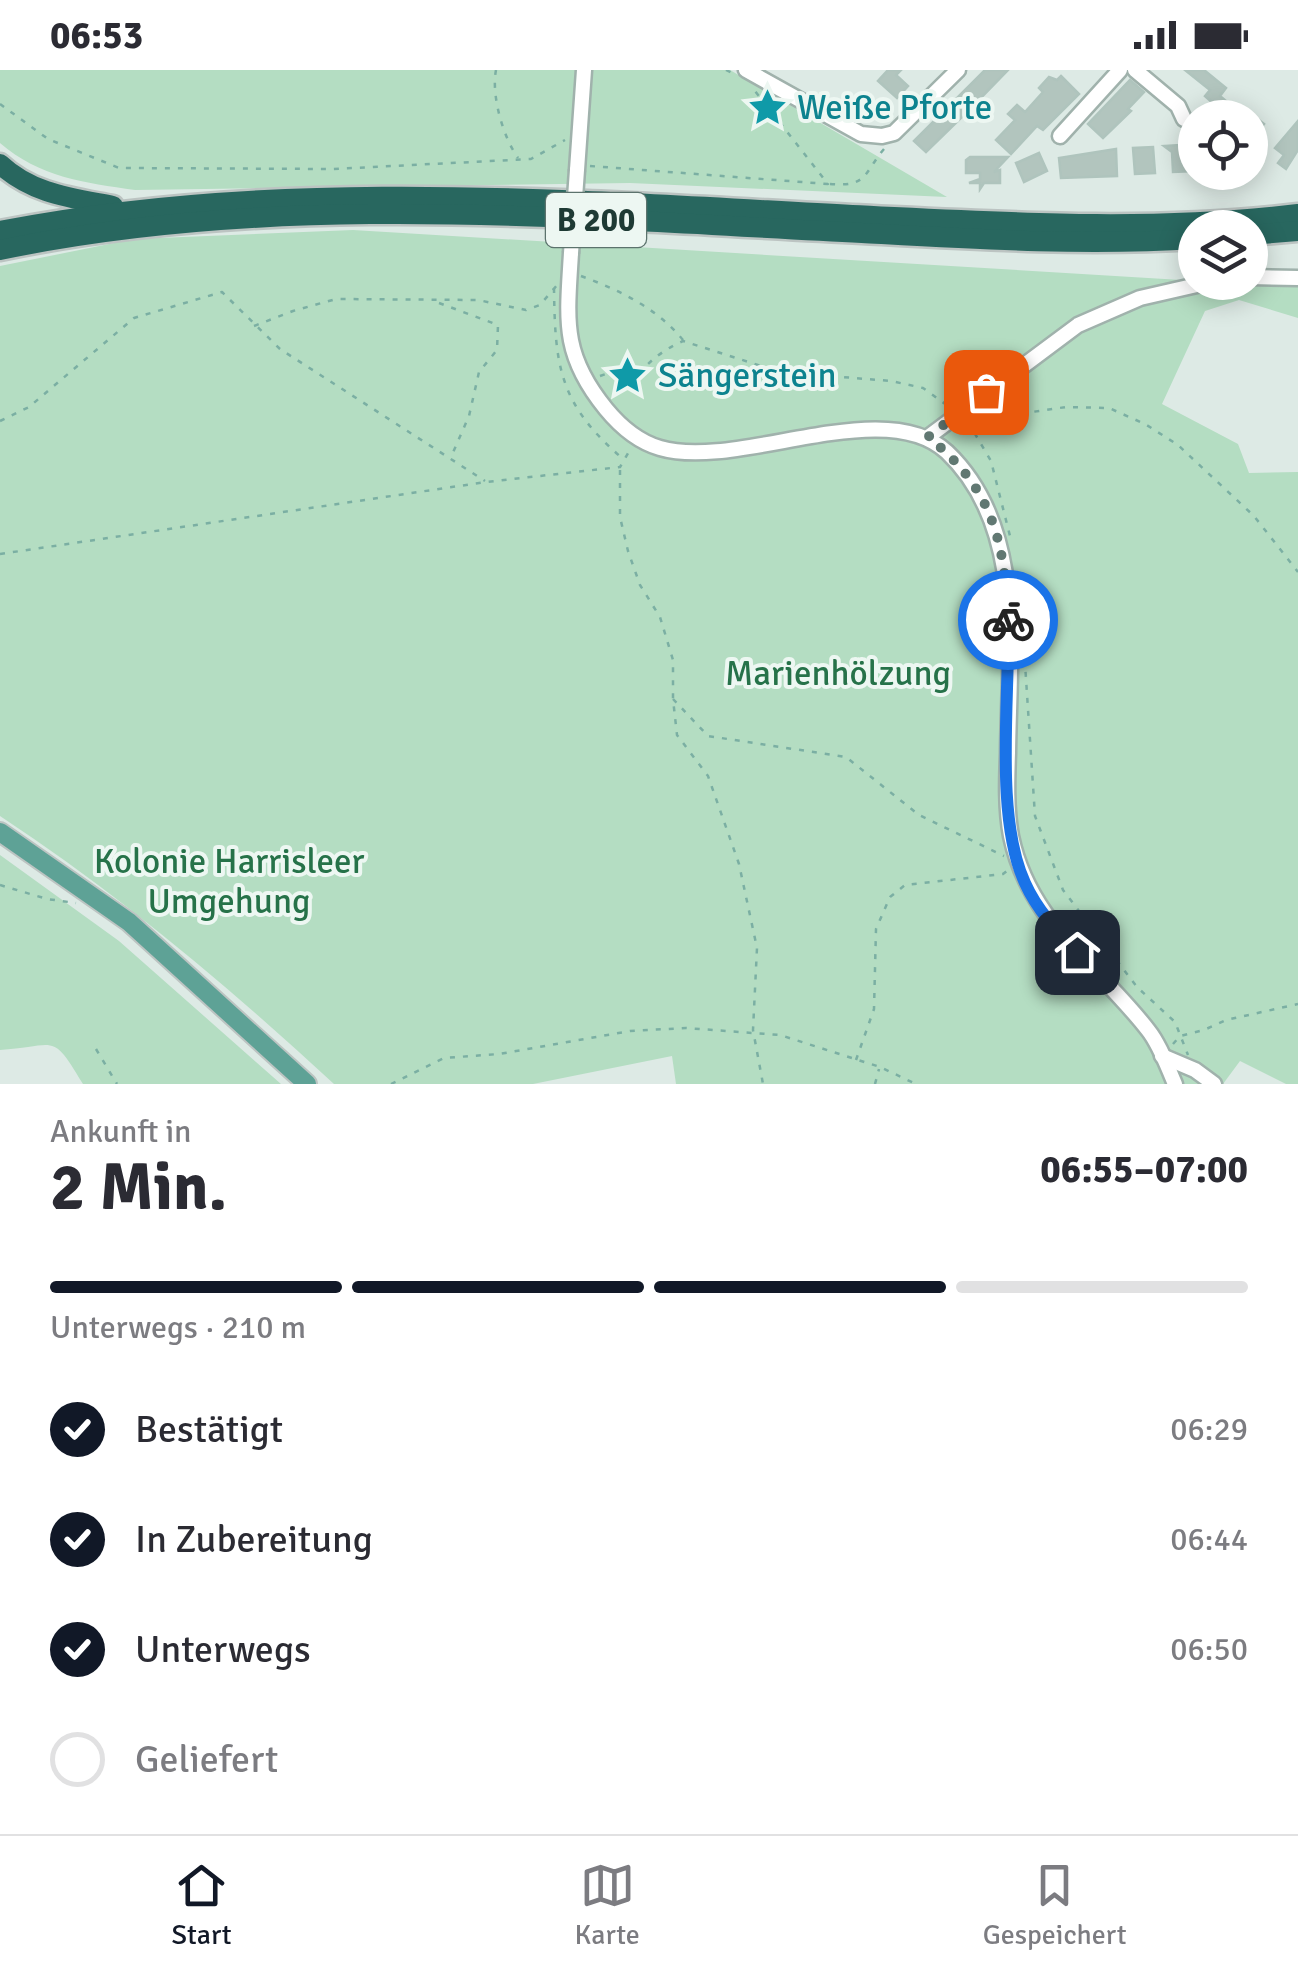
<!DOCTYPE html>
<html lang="de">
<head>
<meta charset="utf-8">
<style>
	:root { --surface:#fff; --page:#f2f2f3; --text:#2b2b33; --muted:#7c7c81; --line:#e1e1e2; --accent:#111827 }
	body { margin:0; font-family:Signika,sans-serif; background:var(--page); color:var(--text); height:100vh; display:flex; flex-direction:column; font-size:38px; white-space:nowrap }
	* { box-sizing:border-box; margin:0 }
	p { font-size:32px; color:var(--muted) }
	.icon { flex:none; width:55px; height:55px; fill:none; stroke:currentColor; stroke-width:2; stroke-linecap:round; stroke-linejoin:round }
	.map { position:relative; height:1014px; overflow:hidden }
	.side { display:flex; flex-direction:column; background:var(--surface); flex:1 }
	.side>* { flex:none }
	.tools { position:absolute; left:1178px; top:30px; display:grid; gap:20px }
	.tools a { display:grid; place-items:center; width:90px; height:90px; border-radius:50%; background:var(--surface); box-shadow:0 5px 25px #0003; font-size:50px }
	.pin { position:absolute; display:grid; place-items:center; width:85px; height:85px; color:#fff; margin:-42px; border-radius:20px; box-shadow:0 5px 15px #0006 }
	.courier { position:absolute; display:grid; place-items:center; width:100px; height:100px; margin:-50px; border:8px solid #1a73e8; border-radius:50%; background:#fff; color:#222; box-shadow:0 2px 12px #0007 }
	.headline em { font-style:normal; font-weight:700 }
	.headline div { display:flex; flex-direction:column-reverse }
	.headline { display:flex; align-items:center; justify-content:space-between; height:170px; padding:0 50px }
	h1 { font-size:65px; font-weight:700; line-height:75px }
	.bar { display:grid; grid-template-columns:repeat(4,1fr); gap:15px 10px; align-content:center; height:120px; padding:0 50px }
	.bar i { height:12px; border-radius:8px; background:var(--line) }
	.bar .selected { background:var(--accent) }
	.bar p { grid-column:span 4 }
	ol { padding:0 50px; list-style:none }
	li { display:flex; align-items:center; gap:30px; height:110px }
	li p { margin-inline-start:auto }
	li .icon { padding:10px; border-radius:50%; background:var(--accent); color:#fff; stroke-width:4 }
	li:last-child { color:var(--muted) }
	li i { width:55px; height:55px; border:5px solid var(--line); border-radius:50% }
	.status { display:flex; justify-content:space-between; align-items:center; height:70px; padding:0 50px; background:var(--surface); direction:ltr }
	.status svg { height:28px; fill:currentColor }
	.menu { display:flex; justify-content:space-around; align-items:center; height:140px; border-top:2px solid var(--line); background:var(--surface); font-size:28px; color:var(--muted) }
	.menu a { display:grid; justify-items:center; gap:5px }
	.menu .selected { color:var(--accent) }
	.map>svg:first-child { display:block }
	.green { fill:#b4ddc2 }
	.building { fill:#b2c5be; stroke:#afc4bd; stroke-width:2.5 }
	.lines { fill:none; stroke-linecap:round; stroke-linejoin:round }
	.minor-casing { stroke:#a0b2ac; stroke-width:19 }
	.major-casing { stroke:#bcc4c2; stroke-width:22 }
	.highway-casing { stroke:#bcc4c2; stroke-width:25 }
	.path { stroke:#7bafa3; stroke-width:2.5; stroke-dasharray:5 8; stroke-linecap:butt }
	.minor { stroke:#fff; stroke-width:14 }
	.major { stroke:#5ea296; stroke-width:18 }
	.highway { stroke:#28675f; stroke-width:20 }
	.minor-bridge-casing { stroke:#a0b2ac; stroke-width:19; stroke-linecap:butt }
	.minor-bridge { stroke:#fff; stroke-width:14 }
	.done { stroke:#617872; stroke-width:10; stroke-dasharray:0 18 }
	.route { stroke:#1a73e8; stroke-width:12 }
	.labels { text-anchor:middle; stroke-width:8; stroke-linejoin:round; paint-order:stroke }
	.shield { fill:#edf7f2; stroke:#5c736d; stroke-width:2.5 }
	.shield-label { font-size:32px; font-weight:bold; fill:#1e3a34 }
	.culture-label { font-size:35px; fill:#0d838f; stroke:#edf7f2; text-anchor:start }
	.park-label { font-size:35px; fill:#267249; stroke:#edf7f2 }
</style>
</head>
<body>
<div class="status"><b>06:53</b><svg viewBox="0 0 49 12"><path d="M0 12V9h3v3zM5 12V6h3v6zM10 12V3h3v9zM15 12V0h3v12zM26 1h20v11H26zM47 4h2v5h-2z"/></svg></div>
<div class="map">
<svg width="1298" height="1014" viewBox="0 0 1298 1014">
	<rect width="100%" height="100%" fill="#ddeae5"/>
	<g class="green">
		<path d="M0 0H730L947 127 630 113 135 120C85 113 39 107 0 73Z"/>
		<path d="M353 160 1298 217V248L1239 230 1205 241 1162 334 1238 374 1249 403 1298 402V1014H1286L1240 991 1223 1014H676L672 986 533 1014H334C229 917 120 825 0 746V196L134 169Z"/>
		<path d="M0 785 119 871 281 1014H83C51 961 58 976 0 980Z"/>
	</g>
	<g class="building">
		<polygon points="888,0 901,0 896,5 908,16 897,28 878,11"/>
		<polygon points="985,0 1008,0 976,33 980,37 973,44 969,40 926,82 914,71"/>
		<polygon points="1185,0 1204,0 1226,18 1220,26 1246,48 1223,48 1211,38 1214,34 1205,26 1210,20"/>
		<polygon points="1061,6 1079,24 1043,60 1037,56 1011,84 996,70 1015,50 1008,44 1017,35 1025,42 1043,22 1039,18 1049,7 1057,10"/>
		<polygon points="1130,10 1144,22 1128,39 1131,41 1103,68 1088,54"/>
		<polygon points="1250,43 1264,54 1250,72"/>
		<polygon points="1298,51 1298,80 1286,99 1278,93 1284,85 1275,78"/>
		<polygon points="1195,74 1195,101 1173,102 1172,82 1164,76"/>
		<polygon points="1153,77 1155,103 1135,104 1133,78"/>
		<polygon points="1116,79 1117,106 1061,108 1059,88"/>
		<polygon points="1039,83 1047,101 1024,112 1016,93"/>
		<polygon points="970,87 1008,87 994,102 1000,100 1000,113 984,113 980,119 980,113 969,113 980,109 980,103 966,103 966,90"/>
	</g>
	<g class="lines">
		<defs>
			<g id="minor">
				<polyline points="746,0 861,64 882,66 894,63 958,0"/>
				<polyline points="1135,0 1178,36 1184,49"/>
				<polyline points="1060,66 1120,0"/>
				<polyline points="577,100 584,0"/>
				<path d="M571 183C567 250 561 284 606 339 620 356 639 372 660 378 738 401 884 323 947 382 1026 457 1009 584 1008 683 1007 710 1006 739 1011 766 1029 853 1097 894 1148 960 1160 975 1167 996 1175 1014"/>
				<polyline points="1250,207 1298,208"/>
				<polyline points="928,367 1078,255 1140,228 1210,212"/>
				<polyline points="1162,986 1195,1000 1214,1014"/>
			</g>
			<polyline id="major" points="0,762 129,852 307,1014"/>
			<g id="highway">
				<path d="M0 94C32 124 72 128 113 136"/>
				<path d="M0 161C281 106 569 130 852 145 1000 152 1150 162 1298 144"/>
				<polyline points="1250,165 1298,161"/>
				<path d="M0 180C284 121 574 149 862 163 972 169 1084 176 1195 169"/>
			</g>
		</defs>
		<use href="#minor" class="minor-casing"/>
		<use href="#major" class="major-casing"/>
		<use href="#highway" class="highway-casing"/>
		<g class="path">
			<path d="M496 0C491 25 503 67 518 88"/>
			<polyline points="726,0 736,5"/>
			<polyline points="0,34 48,69 119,98 333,99 531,89 565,70"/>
			<polyline points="590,96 828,114 755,21"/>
			<path d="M830 114C868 117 863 104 884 79"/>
			<path d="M581 206C619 220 657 238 683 270"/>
			<path d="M554 218C555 296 559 334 622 388"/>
			<polyline points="439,233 498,255 497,280 479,302 469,346 451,387"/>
			<polyline points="254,256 293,241 336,229 478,230 526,240 540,235 558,214"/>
			<path d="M638 301 626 296 621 299 620 306 625 312 634 311C646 293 661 281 683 271L780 302 891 311 923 318 948 336"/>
			<polyline points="600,306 620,299"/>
			<polyline points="0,351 29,337 134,248 222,222 280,279 485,411"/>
			<polyline points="970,351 1066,337 1109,338 1145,354 1178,375 1254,446 1298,502"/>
			<polyline points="968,352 991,391 1011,470"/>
			<polyline points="620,400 620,447 628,481 640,515 660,547 673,590 673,629 677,665 708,706 739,794 757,878 753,960 763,1014"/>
			<polyline points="0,484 486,412 620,397 631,378"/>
			<polyline points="1023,563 1035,746 1063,820 1137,917 1175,952 1188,985"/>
			<polyline points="673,629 708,666 846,687 919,745 1004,786"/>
			<polyline points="0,815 47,829 76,833"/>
			<polyline points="1173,974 1180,966 1204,960 1226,950 1298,934"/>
			<polyline points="96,979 117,1014"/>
			<polyline points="856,990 874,939 876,859 890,827 905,815 1003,804 1008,800"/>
			<polyline points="391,1014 444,988 499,984 630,961 686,958 780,965 880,997 916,1014"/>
			<polyline points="875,1014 879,999"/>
		</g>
		<use href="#minor" class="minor"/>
		<use href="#major" class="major"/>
		<use href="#highway" class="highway"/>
		<defs>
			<polyline id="minor-bridge" points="571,183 577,100"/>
		</defs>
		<use href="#minor-bridge" class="minor-bridge-casing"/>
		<use href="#minor-bridge" class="minor-bridge"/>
	</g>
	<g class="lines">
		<path class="done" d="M986 322 928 367C992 417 1005 472 1008 550"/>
		<path class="route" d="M1008 550C1010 626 994 746 1025 813 1037 840 1057 861 1077 882"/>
	</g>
	<defs>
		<symbol id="sight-bare" viewBox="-9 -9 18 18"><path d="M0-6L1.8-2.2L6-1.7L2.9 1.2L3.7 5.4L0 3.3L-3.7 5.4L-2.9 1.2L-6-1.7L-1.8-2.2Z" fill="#0f9aa8" stroke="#edf7f2" stroke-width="2.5" paint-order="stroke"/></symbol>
	</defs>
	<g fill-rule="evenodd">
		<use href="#sight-bare" x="740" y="10" width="55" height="55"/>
		<use href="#sight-bare" x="600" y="278" width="55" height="55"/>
	</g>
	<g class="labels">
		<rect class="shield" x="546" y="123" width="100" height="54" rx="8"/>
		<g class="shield-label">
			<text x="596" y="161">B 200</text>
		</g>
		<g class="culture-label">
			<text x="797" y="49">Weiße Pforte</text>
			<text x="658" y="317">Sängerstein</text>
		</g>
		<g class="park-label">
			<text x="838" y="615">Marienhölzung</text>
			<text x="229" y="803">Kolonie Harrisleer<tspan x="229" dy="40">Umgehung</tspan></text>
		</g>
	</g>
</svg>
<div class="tools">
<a><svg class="icon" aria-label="locate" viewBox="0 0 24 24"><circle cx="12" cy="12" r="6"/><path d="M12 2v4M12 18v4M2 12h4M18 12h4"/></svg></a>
<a><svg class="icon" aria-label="layers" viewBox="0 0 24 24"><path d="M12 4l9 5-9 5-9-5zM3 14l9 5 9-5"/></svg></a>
</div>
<div class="pin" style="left:986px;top:322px;background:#ea580c"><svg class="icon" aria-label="bag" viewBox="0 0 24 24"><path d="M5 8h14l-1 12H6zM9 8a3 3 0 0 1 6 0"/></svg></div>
<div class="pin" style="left:1077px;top:882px;background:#1f2937"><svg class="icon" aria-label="home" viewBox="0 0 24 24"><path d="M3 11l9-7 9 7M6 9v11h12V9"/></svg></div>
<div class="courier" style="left:1008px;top:550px"><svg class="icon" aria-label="bike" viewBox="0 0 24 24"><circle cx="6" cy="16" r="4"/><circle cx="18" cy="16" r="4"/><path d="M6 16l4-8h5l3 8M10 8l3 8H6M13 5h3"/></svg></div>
</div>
<section class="side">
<div class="headline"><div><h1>2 Min.</h1><p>Ankunft in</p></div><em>06:55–07:00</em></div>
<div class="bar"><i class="selected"></i><i class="selected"></i><i class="selected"></i><i></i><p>Unterwegs · 210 m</p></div>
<ol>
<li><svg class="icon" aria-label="check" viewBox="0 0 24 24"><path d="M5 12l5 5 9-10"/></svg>Bestätigt<p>06:29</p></li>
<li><svg class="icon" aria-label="check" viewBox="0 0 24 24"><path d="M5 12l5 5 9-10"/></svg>In Zubereitung<p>06:44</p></li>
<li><svg class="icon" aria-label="check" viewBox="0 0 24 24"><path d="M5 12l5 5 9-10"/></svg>Unterwegs<p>06:50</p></li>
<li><i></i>Geliefert</li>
</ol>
</section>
<nav class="menu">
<a class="selected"><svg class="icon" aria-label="home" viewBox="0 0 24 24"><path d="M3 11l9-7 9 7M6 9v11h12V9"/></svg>Start</a>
<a><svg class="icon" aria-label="map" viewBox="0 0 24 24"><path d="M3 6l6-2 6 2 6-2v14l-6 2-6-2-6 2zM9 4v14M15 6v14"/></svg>Karte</a>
<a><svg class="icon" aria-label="saved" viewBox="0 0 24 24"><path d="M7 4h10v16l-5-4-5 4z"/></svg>Gespeichert</a>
</nav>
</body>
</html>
